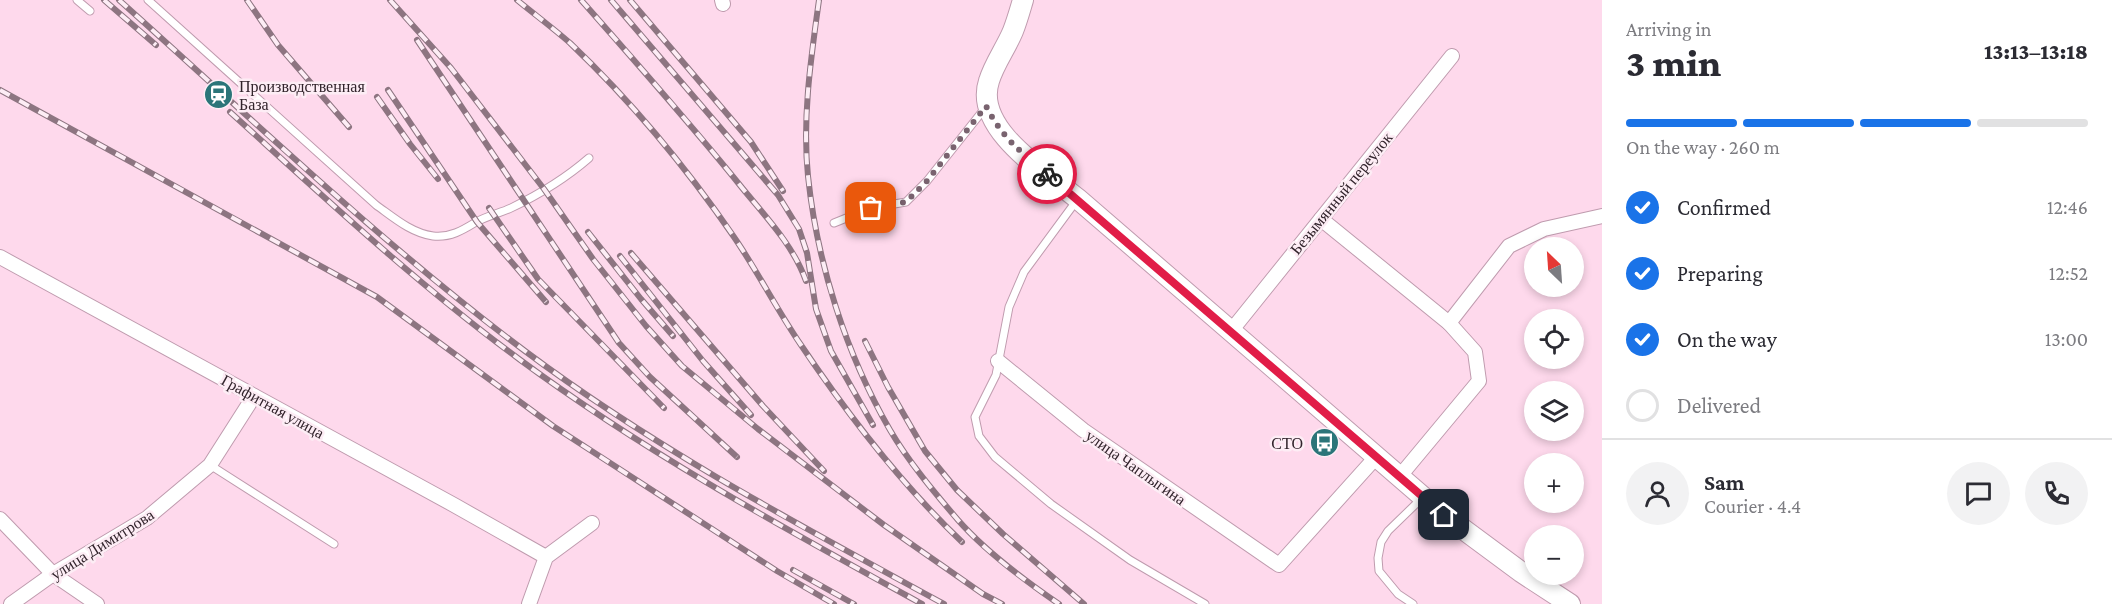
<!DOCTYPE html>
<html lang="en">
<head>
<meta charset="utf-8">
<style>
	:root { --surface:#fff; --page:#f2f2f3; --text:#2b2b33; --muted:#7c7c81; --line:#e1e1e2; --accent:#1a73e8 }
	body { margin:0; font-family:"Crimson Pro",serif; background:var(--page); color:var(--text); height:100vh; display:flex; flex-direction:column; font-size:22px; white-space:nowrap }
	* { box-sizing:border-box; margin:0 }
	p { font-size:20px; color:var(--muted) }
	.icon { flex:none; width:33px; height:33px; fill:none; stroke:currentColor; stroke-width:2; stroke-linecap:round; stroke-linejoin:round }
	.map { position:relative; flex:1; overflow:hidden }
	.sheet { display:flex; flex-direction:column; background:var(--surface); width:510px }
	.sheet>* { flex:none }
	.needle { width:39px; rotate:335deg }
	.fabs { position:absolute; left:1524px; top:237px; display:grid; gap:12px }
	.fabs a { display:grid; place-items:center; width:60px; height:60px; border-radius:50%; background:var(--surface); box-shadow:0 3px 9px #0003; font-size:30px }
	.pin { position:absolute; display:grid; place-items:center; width:51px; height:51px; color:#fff; margin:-26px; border-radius:12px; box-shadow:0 3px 9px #0006 }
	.courier { position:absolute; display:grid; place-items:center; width:60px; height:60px; margin:-30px; border:4px solid #e11d48; border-radius:50%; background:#fff; color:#222; box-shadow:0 2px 8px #0007 }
	.head em { font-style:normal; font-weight:800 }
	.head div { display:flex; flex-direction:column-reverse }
	.head { display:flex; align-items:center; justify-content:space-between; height:102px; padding:0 24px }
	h1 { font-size:39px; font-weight:800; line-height:45px }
	.bar { display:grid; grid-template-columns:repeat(4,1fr); gap:9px 6px; align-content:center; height:72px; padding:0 24px }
	.bar i { height:8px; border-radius:4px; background:var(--line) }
	.bar .active { background:var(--accent) }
	.bar p { grid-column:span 4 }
	.line { display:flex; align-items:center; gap:15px; padding:0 24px; border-top:2px solid var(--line) }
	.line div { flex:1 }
	.round { display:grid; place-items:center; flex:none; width:63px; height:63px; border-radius:32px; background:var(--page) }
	ol { padding:0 24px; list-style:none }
	li { display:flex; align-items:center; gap:18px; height:66px }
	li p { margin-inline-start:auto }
	li .icon { padding:6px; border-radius:50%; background:var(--accent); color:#fff; stroke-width:4 }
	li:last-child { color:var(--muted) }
	li i { width:33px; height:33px; border:3px solid var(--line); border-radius:50% }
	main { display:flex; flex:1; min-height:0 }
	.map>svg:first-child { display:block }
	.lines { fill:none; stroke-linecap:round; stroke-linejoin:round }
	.lane-casing { stroke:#bf9bae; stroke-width:9 }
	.street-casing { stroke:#bf9bae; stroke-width:16 }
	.secondary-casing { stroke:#bf9bae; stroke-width:22 }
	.lane { stroke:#fff; stroke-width:7 }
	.street { stroke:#fff; stroke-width:14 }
	.secondary { stroke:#fff; stroke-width:20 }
	.rail-casing { stroke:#8d7581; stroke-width:6 }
	.rail { stroke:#fdedf5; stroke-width:4; stroke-dasharray:11; stroke-linecap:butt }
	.done { stroke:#79636f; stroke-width:6; stroke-dasharray:0 10.8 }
	.route { stroke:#e11d48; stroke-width:8 }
	.labels { text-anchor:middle; stroke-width:5; stroke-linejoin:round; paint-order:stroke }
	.poi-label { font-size:16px; fill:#31232b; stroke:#fdedf5; text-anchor:start }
	.street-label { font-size:16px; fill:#31232b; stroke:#fdedf5 }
</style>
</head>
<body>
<main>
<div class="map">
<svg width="1602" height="604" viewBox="0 0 1602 604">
	<rect width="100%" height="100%" fill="#fed9ec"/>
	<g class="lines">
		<defs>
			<g id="lane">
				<polyline points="77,0 90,11"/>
				<path d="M148 0 376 205C393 217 411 233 433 236 450 238 463 230 476 222 487 216 500 213 511 208 538 195 566 178 589 158"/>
				<polyline points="1077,200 1024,272 1009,307 996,375 975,417 979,436 995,457 1051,504 1130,560 1205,604"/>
				<polyline points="834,223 871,208 906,202 927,181 985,108"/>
				<polyline points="210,465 334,544"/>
				<polyline points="1413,604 1398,594 1379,571 1378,558 1381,542 1388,531 1421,499"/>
			</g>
			<g id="street">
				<polyline points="722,0 723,4"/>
				<polyline points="1321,219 1449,323"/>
				<polyline points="0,257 454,505 546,557"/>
				<polyline points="1231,331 1452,56"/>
				<polyline points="998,361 1083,430 1279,565 1377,456"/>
				<polyline points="1400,476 1479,381 1475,352 1449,323 1509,246 1544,229 1602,216"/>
				<polyline points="0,519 53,574 97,604"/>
				<polyline points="11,604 53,574 147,518 210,465 254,396"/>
				<polyline points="529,604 546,557 592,523"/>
			</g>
			<path id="secondary" d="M1023 0C1020 10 1017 21 1013 31 1006 48 994 64 989 81 973 129 1047 173 1078 199L1444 515 1521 572 1570 604"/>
		</defs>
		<use href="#lane" class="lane-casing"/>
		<use href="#street" class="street-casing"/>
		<use href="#secondary" class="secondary-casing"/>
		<use href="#lane" class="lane"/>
		<use href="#street" class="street"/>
		<use href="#secondary" class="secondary"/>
		<defs>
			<g id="rail">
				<polyline points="104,0 156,45"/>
				<path d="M119 0C252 119 382 244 525 351 656 449 801 526 944 604"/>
				<polyline points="247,0 278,45 349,127"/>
				<polyline points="390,0 451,68 544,189 593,259 646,326 682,366 758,429 884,525 983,594 1002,604"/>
				<path d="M517 0C534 14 553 28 570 43 631 101 686 167 734 237 758 272 777 310 801 345 848 415 901 484 962 542"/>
				<path d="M581 0C634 60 688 121 739 184 763 214 793 244 806 281"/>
				<polyline points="611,0 778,195 799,229 807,253 816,309 831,351 873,425"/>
				<polyline points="630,0 751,142 783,191"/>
				<path d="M819 0C811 58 802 118 808 176 817 263 846 354 890 430 908 461 934 492 958 520 986 552 1024 580 1059 604"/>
				<polyline points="417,40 619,343 650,377 737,457"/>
				<polyline points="0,90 377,297 553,426 777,571 834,604"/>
				<polyline points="388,90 477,222 546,302"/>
				<polyline points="377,97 410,144 438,179"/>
				<path d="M230 112C324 197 417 284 519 359 646 453 784 528 922 604"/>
				<polyline points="489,208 538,279 664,408"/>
				<polyline points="588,232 641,299 673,336"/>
				<polyline points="631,253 763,406 824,471"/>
				<polyline points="620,256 703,361 751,415"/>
				<polyline points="865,341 888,387 925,451 957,490 1003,534 1084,604"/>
				<polyline points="793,570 854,604"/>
			</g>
		</defs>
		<use href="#rail" class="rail-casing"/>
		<use href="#rail" class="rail"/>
	</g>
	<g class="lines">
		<path class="done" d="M871 208 906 202 927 181 986 106C1003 139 1020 151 1047 174"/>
		<polyline class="route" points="1047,174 1444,515"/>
	</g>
	<defs>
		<symbol id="station-disc" viewBox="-11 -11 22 22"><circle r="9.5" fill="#2b7579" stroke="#fdedf5"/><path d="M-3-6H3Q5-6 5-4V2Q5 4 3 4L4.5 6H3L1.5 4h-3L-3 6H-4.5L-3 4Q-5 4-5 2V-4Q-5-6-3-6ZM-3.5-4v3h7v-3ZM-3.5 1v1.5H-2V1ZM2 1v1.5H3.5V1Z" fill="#fff"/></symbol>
		<symbol id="bus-disc" viewBox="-11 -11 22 22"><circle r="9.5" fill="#2b7579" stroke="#fdedf5"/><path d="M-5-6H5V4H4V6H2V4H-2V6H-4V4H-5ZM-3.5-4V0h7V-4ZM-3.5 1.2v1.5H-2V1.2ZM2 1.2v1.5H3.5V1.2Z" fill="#fff"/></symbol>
	</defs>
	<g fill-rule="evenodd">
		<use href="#station-disc" x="202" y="78" width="33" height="33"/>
		<use href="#bus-disc" x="1308" y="426" width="33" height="33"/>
	</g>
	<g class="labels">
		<g class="poi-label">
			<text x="239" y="92">Производственная<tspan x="239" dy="18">База</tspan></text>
			<text x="1303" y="449" text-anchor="end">СТО</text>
		</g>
		<g class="street-label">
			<text transform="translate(1341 193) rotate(-51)" y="6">Безымянный переулок</text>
			<text transform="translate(273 406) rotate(29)" y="6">Графитная улица</text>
			<text transform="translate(1136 467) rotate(35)" y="6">улица Чаплыгина</text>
			<text transform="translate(102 544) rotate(-32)" y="6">улица Димитрова</text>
		</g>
	</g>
</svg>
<div class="fabs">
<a><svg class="needle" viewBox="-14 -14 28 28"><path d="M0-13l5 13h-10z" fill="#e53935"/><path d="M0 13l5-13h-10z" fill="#7c7c81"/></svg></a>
<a><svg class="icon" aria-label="locate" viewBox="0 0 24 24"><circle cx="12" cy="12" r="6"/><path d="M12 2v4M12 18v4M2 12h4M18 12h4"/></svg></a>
<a><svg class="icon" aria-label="layers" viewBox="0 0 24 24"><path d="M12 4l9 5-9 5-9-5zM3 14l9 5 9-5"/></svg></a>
<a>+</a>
<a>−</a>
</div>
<div class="pin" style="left:871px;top:208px;background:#ea580c"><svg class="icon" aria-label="bag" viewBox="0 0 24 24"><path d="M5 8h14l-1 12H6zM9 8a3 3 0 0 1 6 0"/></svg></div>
<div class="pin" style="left:1444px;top:515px;background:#1f2937"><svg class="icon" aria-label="home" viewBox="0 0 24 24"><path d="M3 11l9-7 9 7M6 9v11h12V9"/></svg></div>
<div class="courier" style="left:1047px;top:174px"><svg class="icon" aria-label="bike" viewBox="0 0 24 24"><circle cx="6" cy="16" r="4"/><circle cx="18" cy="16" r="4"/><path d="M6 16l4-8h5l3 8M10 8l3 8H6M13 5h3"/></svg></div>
</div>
<section class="sheet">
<div class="head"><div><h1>3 min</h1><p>Arriving in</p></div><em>13:13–13:18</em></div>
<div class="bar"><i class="active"></i><i class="active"></i><i class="active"></i><i></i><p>On the way · 260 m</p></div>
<ol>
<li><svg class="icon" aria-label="check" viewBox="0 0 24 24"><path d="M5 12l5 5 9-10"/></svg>Confirmed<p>12:46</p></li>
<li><svg class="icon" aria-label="check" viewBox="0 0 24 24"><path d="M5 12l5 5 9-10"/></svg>Preparing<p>12:52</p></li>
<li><svg class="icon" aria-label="check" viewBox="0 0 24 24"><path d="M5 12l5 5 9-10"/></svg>On the way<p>13:00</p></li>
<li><i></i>Delivered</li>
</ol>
<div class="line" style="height:108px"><a class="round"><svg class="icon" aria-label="person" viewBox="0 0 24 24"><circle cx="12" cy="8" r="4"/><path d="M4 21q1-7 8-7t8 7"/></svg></a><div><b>Sam</b><p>Courier · 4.4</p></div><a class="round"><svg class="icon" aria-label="chat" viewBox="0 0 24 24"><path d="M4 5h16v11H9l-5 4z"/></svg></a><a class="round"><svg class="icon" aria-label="phone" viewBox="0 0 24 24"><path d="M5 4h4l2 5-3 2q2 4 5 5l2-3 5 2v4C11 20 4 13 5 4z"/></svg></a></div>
</section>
</main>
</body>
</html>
